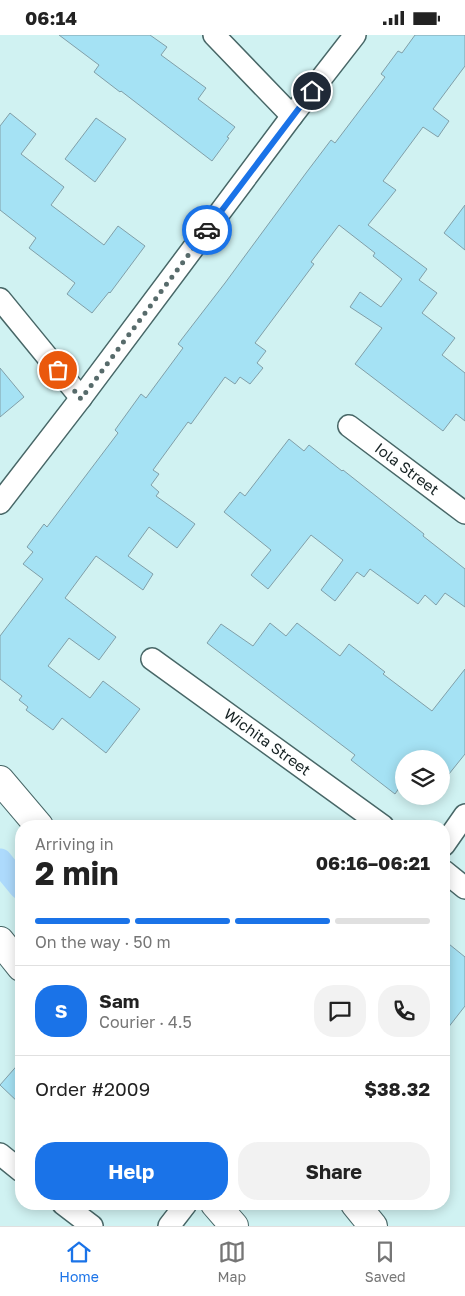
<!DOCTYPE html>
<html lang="en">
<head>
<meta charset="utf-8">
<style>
	:root { --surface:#fff; --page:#f2f2f2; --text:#222; --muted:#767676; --line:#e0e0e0; --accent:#1a73e8 }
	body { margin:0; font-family:"Golos Text",sans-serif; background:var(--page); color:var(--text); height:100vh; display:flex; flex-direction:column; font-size:19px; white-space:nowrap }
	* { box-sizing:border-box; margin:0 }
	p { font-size:16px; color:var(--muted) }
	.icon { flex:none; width:28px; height:28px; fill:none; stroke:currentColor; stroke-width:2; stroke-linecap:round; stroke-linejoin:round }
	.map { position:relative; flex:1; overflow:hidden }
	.side { position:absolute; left:15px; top:785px; width:435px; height:390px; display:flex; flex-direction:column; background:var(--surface); border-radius:20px; box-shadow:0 2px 12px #0003 }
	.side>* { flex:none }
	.tools { position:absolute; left:395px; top:715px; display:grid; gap:10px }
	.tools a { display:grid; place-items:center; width:55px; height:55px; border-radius:50%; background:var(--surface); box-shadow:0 2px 12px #0003; font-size:25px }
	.pin { position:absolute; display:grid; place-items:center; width:42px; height:42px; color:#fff; margin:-21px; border:2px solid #fff; border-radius:50%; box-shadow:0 1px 5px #0007 }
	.courier { position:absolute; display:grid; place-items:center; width:50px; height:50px; margin:-25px; border:4px solid #1a73e8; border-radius:50%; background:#fff; color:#222; box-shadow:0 1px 6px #0007 }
	.overview em { font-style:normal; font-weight:700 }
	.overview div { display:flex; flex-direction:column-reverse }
	.overview { display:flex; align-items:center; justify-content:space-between; height:85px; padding:0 20px }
	h1 { font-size:32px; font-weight:700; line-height:38px }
	.bar { display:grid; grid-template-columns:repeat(4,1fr); gap:8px 5px; align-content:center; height:60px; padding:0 20px }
	.bar i { height:6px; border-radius:4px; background:var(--line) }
	.bar .selected { background:var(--accent) }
	.bar p { grid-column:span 4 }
	.line { display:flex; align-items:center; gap:12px; padding:0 20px; border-top:1px solid var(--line) }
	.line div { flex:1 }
	.round { display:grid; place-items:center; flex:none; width:52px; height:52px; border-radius:20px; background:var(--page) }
	.cta { display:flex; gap:10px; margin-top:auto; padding:10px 20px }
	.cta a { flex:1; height:58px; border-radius:20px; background:var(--accent); color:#fff; font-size:20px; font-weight:700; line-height:58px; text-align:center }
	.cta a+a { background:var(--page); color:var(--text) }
	.status { display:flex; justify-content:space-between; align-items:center; height:35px; padding:0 25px; background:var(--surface); direction:ltr }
	.status svg { height:14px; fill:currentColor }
	.tab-bar { display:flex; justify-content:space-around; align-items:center; height:70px; border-top:1px solid var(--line); background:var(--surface); font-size:14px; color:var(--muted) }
	.tab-bar a { display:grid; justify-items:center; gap:2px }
	.tab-bar .selected { color:var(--accent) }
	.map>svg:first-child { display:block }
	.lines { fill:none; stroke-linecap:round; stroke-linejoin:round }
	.canal { stroke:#addafc; stroke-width:25 }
	.building { fill:#a5e2f4; stroke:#819fa8 }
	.minor-casing { stroke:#486767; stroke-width:24 }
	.secondary-casing { stroke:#486767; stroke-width:30 }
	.minor { stroke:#fff; stroke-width:21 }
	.secondary { stroke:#fff; stroke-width:28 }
	.done { stroke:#576b6b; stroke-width:5; stroke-dasharray:0 9 }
	.route { stroke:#1a73e8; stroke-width:6 }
	.labels { text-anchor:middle; stroke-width:5; stroke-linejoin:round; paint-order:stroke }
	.street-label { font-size:15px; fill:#162223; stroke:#d0f2f2 }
</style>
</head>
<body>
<div class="status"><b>06:14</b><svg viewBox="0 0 49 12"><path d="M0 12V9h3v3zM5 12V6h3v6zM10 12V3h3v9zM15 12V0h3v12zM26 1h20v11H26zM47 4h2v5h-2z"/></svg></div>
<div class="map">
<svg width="465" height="1191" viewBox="0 0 465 1191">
	<rect width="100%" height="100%" fill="#d0f2f2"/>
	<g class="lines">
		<polyline class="canal" points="0,826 21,852"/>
	</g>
	<g class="building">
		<polygon points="59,0 150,0 167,12 161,20 206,53 198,64 235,92 227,102 229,103 212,126 121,56 120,57 94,37 99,30"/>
		<polygon points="415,0 465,0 465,31 433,74 449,86 438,102 423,92 383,146 396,155 368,190 427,234 419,245 437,258 422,278 455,303 442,320 465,338 465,386 456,379 443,396 355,329 382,293 350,272 360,257 381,272 402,244 373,221 375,218 339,190 311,227 314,229 255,308 266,316 257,328 263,333 250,349 240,342 235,349 225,342 191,389 188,387 153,435 159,439 151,450 159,457 156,461 195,489 177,513 149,492 128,521 153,539 143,555 96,521 65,563 116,602 99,625 69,603 48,631 90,663 103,646 140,674 106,718 62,683 53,695 26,675 28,672 19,665 22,661 0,644 0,601 43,544 23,529 33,517 27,512 44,489 47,492 118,398 115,395 141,359 146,363 183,313 178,309 225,248 306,138 331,105 335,108 385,42 381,39 398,16 402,18"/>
		<polygon points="10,78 36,99 21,119 64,152 51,170 104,210 118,191 145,211 110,258 109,257 92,278 67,259 75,248 29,213 36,203 0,175 0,91"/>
		<polygon points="96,83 126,104 95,147 65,124"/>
		<polygon points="465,170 465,215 444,198"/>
		<polygon points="0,333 24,362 0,382"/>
		<polygon points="289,404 304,416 309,410 342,436 343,435 424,499 423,501 465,534 465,572 445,558 436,570 425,560 418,569 370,534 364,542 357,537 335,566 321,555 343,525 311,500 268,554 251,540 271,515 224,477 240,457 245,461"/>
		<polygon points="270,588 286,601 297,588 340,621 349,609 385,637 383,639 432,676 465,634 465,719 441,749 441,724 404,724 404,746 395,759 351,725 355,720 207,608 221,589 253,611"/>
		<polygon points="444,905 465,922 465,971 444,998"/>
		<polygon points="21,1026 21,1070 0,1050"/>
	</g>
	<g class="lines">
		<defs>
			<g id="minor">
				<polyline points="214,0 292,81"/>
				<polyline points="0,264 81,363"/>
				<path id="s1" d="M349 391 465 478"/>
				<polyline points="0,468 81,363 292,81 355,0"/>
				<path id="s2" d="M152 624 383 791"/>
				<polyline points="444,810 465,780"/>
				<polyline points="444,836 465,853"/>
				<polyline points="0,1119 21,1136"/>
				<polyline points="63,1169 92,1191"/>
				<polyline points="169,1191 186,1169"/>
			</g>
			<g id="secondary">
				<polyline points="0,745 39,791"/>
				<polyline points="0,906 21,932"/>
				<polyline points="215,1169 234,1191"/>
				<polyline points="355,1169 373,1191"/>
			</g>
		</defs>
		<use href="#minor" class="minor-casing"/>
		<use href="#secondary" class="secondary-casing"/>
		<use href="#minor" class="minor"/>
		<use href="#secondary" class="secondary"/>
	</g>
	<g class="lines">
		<polyline class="done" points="58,335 81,364 207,195"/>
		<polyline class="route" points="207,195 312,56"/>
	</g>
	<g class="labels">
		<g class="street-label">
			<text dy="5" stroke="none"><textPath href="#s1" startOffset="72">Iola Street</textPath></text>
			<text dy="5" stroke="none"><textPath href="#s2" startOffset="142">Wichita Street</textPath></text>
		</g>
	</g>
</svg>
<div class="tools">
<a><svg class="icon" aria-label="layers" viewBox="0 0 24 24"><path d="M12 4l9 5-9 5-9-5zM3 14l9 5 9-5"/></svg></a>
</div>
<div class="pin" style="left:58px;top:335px;background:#ea580c"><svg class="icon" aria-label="bag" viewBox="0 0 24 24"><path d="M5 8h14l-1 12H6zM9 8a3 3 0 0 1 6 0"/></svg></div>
<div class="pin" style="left:312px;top:56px;background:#1f2937"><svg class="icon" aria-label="home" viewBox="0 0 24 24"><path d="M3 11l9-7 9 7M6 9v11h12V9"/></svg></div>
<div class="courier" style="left:207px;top:195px"><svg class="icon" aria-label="car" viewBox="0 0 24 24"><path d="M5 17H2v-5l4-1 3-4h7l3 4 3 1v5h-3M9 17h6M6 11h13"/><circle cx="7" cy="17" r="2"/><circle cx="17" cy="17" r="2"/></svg></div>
<section class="side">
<div class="overview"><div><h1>2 min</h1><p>Arriving in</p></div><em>06:16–06:21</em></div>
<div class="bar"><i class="selected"></i><i class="selected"></i><i class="selected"></i><i></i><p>On the way · 50 m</p></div>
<div class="line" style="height:90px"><b class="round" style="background:var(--accent);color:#fff">S</b><div><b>Sam</b><p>Courier · 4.5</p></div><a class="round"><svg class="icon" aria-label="chat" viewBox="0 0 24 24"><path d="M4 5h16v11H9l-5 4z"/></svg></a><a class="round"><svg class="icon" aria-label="phone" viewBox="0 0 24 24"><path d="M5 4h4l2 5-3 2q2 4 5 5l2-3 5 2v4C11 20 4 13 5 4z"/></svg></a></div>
<div class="line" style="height:65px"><div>Order #2009</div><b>$38.32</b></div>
<div class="cta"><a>Help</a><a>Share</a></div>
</section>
</div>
<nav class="tab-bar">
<a class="selected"><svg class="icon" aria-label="home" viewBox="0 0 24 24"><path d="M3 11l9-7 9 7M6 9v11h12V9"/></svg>Home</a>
<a><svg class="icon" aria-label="map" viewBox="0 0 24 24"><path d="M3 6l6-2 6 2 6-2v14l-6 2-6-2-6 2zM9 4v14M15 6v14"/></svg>Map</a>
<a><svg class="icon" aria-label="saved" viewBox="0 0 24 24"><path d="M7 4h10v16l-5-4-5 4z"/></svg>Saved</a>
</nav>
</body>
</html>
